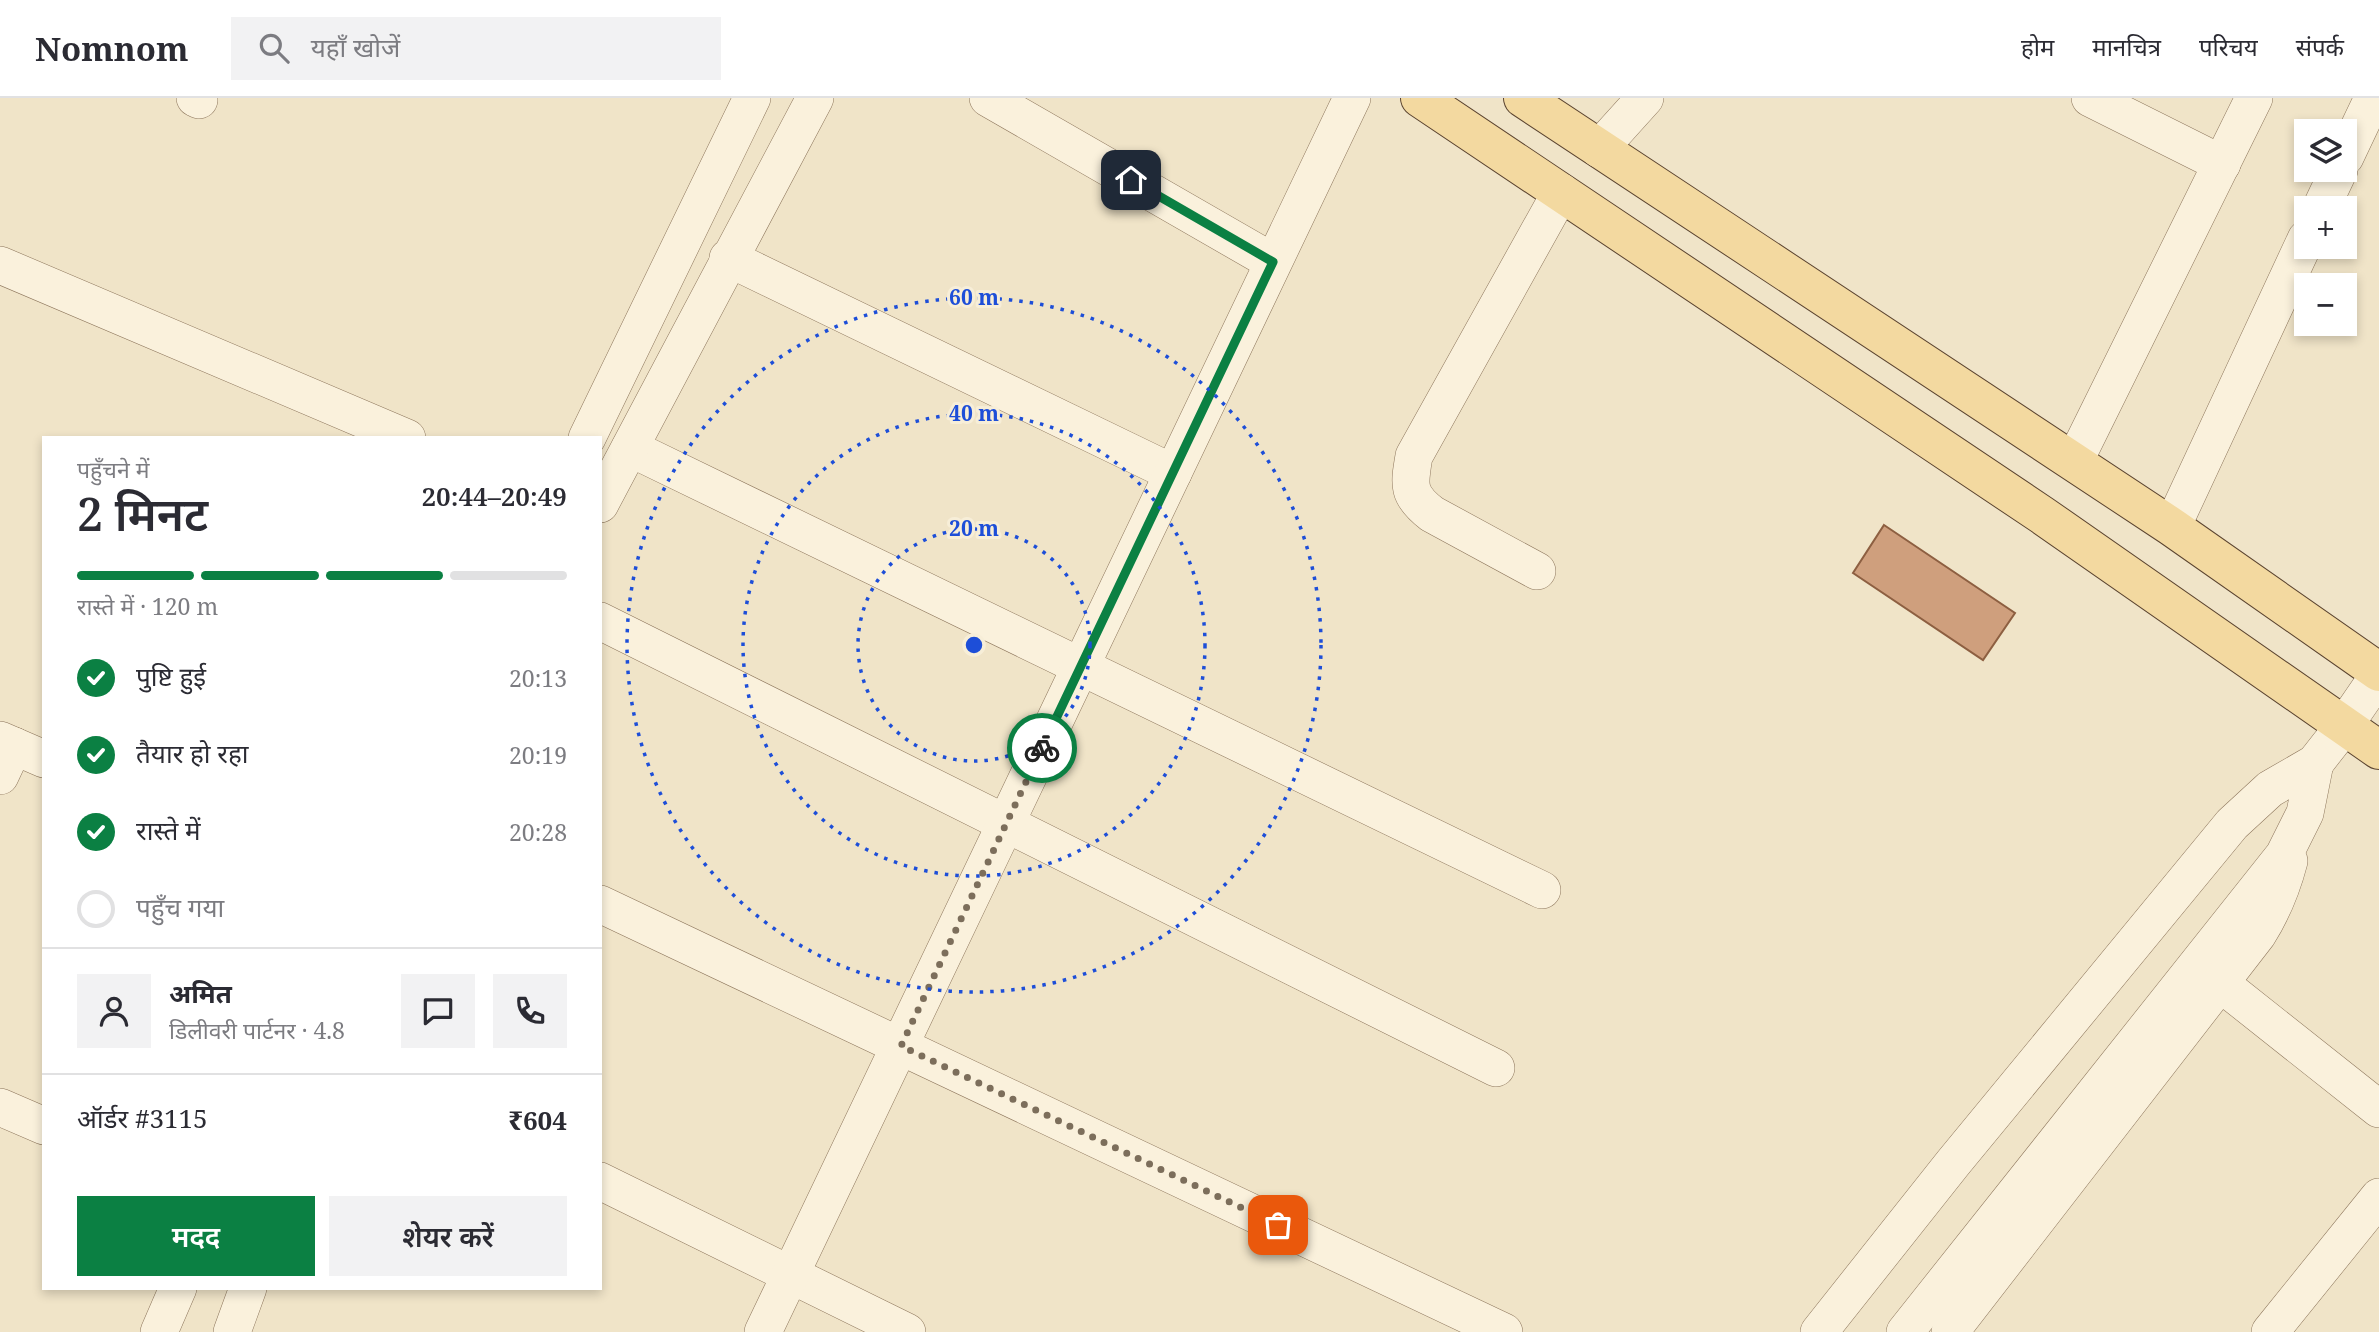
<!DOCTYPE html>
<html lang="hi">
<head>
<meta charset="utf-8">
<style>
	:root { --surface:#fff; --page:#f2f2f3; --text:#2b2b33; --muted:#7c7c81; --line:#e1e1e2; --accent:#0b8043 }
	body { margin:0; font-family:"Noto Serif","Noto Sans Devanagari",serif; background:var(--page); color:var(--text); height:100vh; display:flex; flex-direction:column; font-size:26px; white-space:nowrap }
	* { box-sizing:border-box; margin:0 }
	p { font-size:23px; color:var(--muted) }
	.icon { flex:none; width:38px; height:38px; fill:none; stroke:currentColor; stroke-width:2; stroke-linecap:round; stroke-linejoin:round }
	.map { position:relative; flex:1; overflow:hidden }
	.panel { position:absolute; left:42px; top:338px; width:560px; height:854px; display:flex; flex-direction:column; background:var(--surface); border-radius:0px; box-shadow:0 4px 10px #0003 }
	.panel>* { flex:none }
	.buttons { position:absolute; left:2294px; top:21px; display:grid; gap:14px }
	.buttons a { display:grid; place-items:center; width:63px; height:63px; border-radius:0px; background:var(--surface); box-shadow:0 4px 10px #0003; font-size:35px }
	.pin { position:absolute; display:grid; place-items:center; width:60px; height:60px; color:#fff; margin:-30px; border-radius:14px; box-shadow:0 4px 10px #0006 }
	.courier { position:absolute; display:grid; place-items:center; width:70px; height:70px; margin:-35px; border:5px solid #0b8043; border-radius:50%; background:#fff; color:#222; box-shadow:0 2px 9px #0007 }
	.overview em { font-style:normal; font-weight:600 }
	.overview div { display:flex; flex-direction:column-reverse }
	.overview { display:flex; align-items:center; justify-content:space-between; height:119px; padding:0 35px }
	h1 { font-size:46px; font-weight:600; line-height:52px }
	.bar { display:grid; grid-template-columns:repeat(4,1fr); gap:10px 7px; align-content:center; height:84px; padding:0 35px }
	.bar i { height:9px; border-radius:5px; background:var(--line) }
	.bar .active { background:var(--accent) }
	.bar p { grid-column:span 4 }
	.line { display:flex; align-items:center; gap:18px; padding:0 35px; border-top:2px solid var(--line) }
	.line div { flex:1 }
	.round { display:grid; place-items:center; flex:none; width:74px; height:74px; border-radius:0px; background:var(--page) }
	ol { padding:0 35px; list-style:none }
	li { display:flex; align-items:center; gap:21px; height:77px }
	li p { margin-inline-start:auto }
	li .icon { padding:7px; border-radius:50%; background:var(--accent); color:#fff; stroke-width:4 }
	li:last-child { color:var(--muted) }
	li i { width:38px; height:38px; border:4px solid var(--line); border-radius:50% }
	.primary-button { display:flex; gap:14px; margin-top:auto; padding:14px 35px }
	.primary-button a { flex:1; height:80px; border-radius:0px; background:var(--accent); color:#fff; font-size:28px; font-weight:600; line-height:80px; text-align:center }
	.primary-button a+a { background:var(--page); color:var(--text) }
	header { display:flex; align-items:center; gap:42px; box-sizing:border-box; height:98px; padding:0 35px; background:var(--surface); border-bottom:2px solid var(--line) }
	header strong { font-size:33px }
	nav { display:flex; gap:38px; margin-inline-start:auto; font-size:24px }
	.search { width:490px; height:63px; background:var(--page); display:flex; align-items:center; gap:18px; box-sizing:border-box; padding:0 24px; border-radius:0px; color:var(--muted); font-size:26px }
	.map>svg:first-child { display:block }
	.building { fill:#cf9f7d; stroke:#8d5f41; stroke-width:2 }
	.lines { fill:none; stroke-linecap:round; stroke-linejoin:round }
	.minor-casing { stroke:#8d765c; stroke-width:38 }
	.major-casing { stroke:#5b4430; stroke-width:40 }
	.minor { stroke:#faf1dc; stroke-width:37 }
	.major { stroke:#f3d9a0; stroke-width:38 }
	.done { stroke:#7c6e5b; stroke-width:7; stroke-dasharray:0 12.6 }
	.route { stroke:#0b8043; stroke-width:9 }
	.ring { fill:none; stroke:#1d4ed8; stroke-width:3.5; stroke-dasharray:3.5 7 }
	.centre { fill:#1d4ed8; stroke:#f7eed8; stroke-width:3.5 }
	.ring-label { font-size:21px; text-anchor:middle; font-weight:bold; fill:#1d4ed8; stroke:#f7eed8; stroke-width:6; stroke-linejoin:round; paint-order:stroke }
</style>
</head>
<body>
<header>
<strong>Nomnom</strong>
<div class="search"><svg class="icon" aria-label="search" viewBox="0 0 24 24"><circle cx="10" cy="10" r="6"/><path d="M15 15l6 6"/></svg>यहाँ खोजें</div>
<nav><a>होम</a><a>मानचित्र</a><a>परिचय</a><a>संपर्क</a></nav>
</header>
<div class="map">
<svg width="2379" height="1234" viewBox="0 0 2379 1234">
	<rect width="100%" height="100%" fill="#f0e4c8"/>
	<polygon class="building" points="1884,427 2015,515 1983,562 1853,475"/>
	<g class="lines">
		<defs>
			<g id="minor">
				<polyline points="195,0 199,2"/>
				<polyline points="988,0 1273,164"/>
				<polyline points="2090,0 2222,66"/>
				<polyline points="1599,51 1645,0"/>
				<polyline points="2345,59 2373,0"/>
				<polyline points="2321,110 2339,72"/>
				<polyline points="728,160 1173,375"/>
				<polyline points="0,167 407,340"/>
				<polyline points="587,340 752,0"/>
				<polyline points="630,350 1542,792"/>
				<polyline points="2074,364 2254,0"/>
				<polyline points="600,406 815,0"/>
				<polyline points="2172,429 2306,141"/>
				<path d="M1537 473 1432 416C1407 397 1409 387 1414 358L1561 94"/>
				<polyline points="600,523 1496,970"/>
				<polyline points="0,642 44,661"/>
				<polyline points="0,678 14,648"/>
				<polyline points="600,806 1504,1234"/>
				<polyline points="2220,885 2379,1011"/>
				<polyline points="0,1009 44,1028"/>
				<polyline points="600,1083 907,1234"/>
				<polyline points="159,1234 178,1190"/>
				<polyline points="232,1234 248,1190"/>
				<polyline points="763,1234 1352,0"/>
				<polyline points="1819,1234 1953,1065 2232,726 2270,691 2315,665 2344,628 2379,577"/>
				<polyline points="1905,1234 2284,757 2305,715 2315,665"/>
				<path d="M1950 1234 2258 836C2273 812 2282 790 2289 763"/>
				<polyline points="2270,1234 2379,1099"/>
			</g>
			<g id="major">
				<polyline points="1420,0 2042,417 2379,652"/>
				<polyline points="1523,0 2172,429 2379,574"/>
			</g>
		</defs>
		<use href="#minor" class="minor-casing"/>
		<use href="#major" class="major-casing"/>
		<use href="#minor" class="minor"/>
		<use href="#major" class="major"/>
	</g>
	<g class="lines">
		<polyline class="done" points="1042,650 901,948 1278,1127"/>
		<polyline class="route" points="1042,650 1273,164 1131,82"/>
	</g>
	<g class="ring">
		<circle cx="974" cy="547" r="116"/>
		<circle cx="974" cy="547" r="231"/>
		<circle cx="974" cy="547" r="347"/>
	</g>
	<circle cx="974" cy="547" r="10" class="centre"/>
	<g class="ring-label">
		<text x="974" y="207">60 m</text>
		<text x="974" y="323">40 m</text>
		<text x="974" y="438">20 m</text>
	</g>
</svg>
<div class="buttons">
<a><svg class="icon" aria-label="layers" viewBox="0 0 24 24"><path d="M12 4l9 5-9 5-9-5zM3 14l9 5 9-5"/></svg></a>
<a>+</a>
<a>−</a>
</div>
<div class="pin" style="left:1278px;top:1127px;background:#ea580c"><svg class="icon" aria-label="bag" viewBox="0 0 24 24"><path d="M5 8h14l-1 12H6zM9 8a3 3 0 0 1 6 0"/></svg></div>
<div class="pin" style="left:1131px;top:82px;background:#1f2937"><svg class="icon" aria-label="home" viewBox="0 0 24 24"><path d="M3 11l9-7 9 7M6 9v11h12V9"/></svg></div>
<div class="courier" style="left:1042px;top:650px"><svg class="icon" aria-label="bike" viewBox="0 0 24 24"><circle cx="6" cy="16" r="4"/><circle cx="18" cy="16" r="4"/><path d="M6 16l4-8h5l3 8M10 8l3 8H6M13 5h3"/></svg></div>
<section class="panel">
<div class="overview"><div><h1>2 मिनट</h1><p>पहुँचने में</p></div><em>20:44–20:49</em></div>
<div class="bar"><i class="active"></i><i class="active"></i><i class="active"></i><i></i><p>रास्ते में · 120 m</p></div>
<ol>
<li><svg class="icon" aria-label="check" viewBox="0 0 24 24"><path d="M5 12l5 5 9-10"/></svg>पुष्टि हुई<p>20:13</p></li>
<li><svg class="icon" aria-label="check" viewBox="0 0 24 24"><path d="M5 12l5 5 9-10"/></svg>तैयार हो रहा<p>20:19</p></li>
<li><svg class="icon" aria-label="check" viewBox="0 0 24 24"><path d="M5 12l5 5 9-10"/></svg>रास्ते में<p>20:28</p></li>
<li><i></i>पहुँच गया</li>
</ol>
<div class="line" style="height:126px"><a class="round"><svg class="icon" aria-label="person" viewBox="0 0 24 24"><circle cx="12" cy="8" r="4"/><path d="M4 21q1-7 8-7t8 7"/></svg></a><div><b>अमित</b><p>डिलीवरी पार्टनर · 4.8</p></div><a class="round"><svg class="icon" aria-label="chat" viewBox="0 0 24 24"><path d="M4 5h16v11H9l-5 4z"/></svg></a><a class="round"><svg class="icon" aria-label="phone" viewBox="0 0 24 24"><path d="M5 4h4l2 5-3 2q2 4 5 5l2-3 5 2v4C11 20 4 13 5 4z"/></svg></a></div>
<div class="line" style="height:91px"><div>ऑर्डर #3115</div><b>₹604</b></div>
<div class="primary-button"><a>मदद</a><a>शेयर करें</a></div>
</section>
</div>
</body>
</html>
